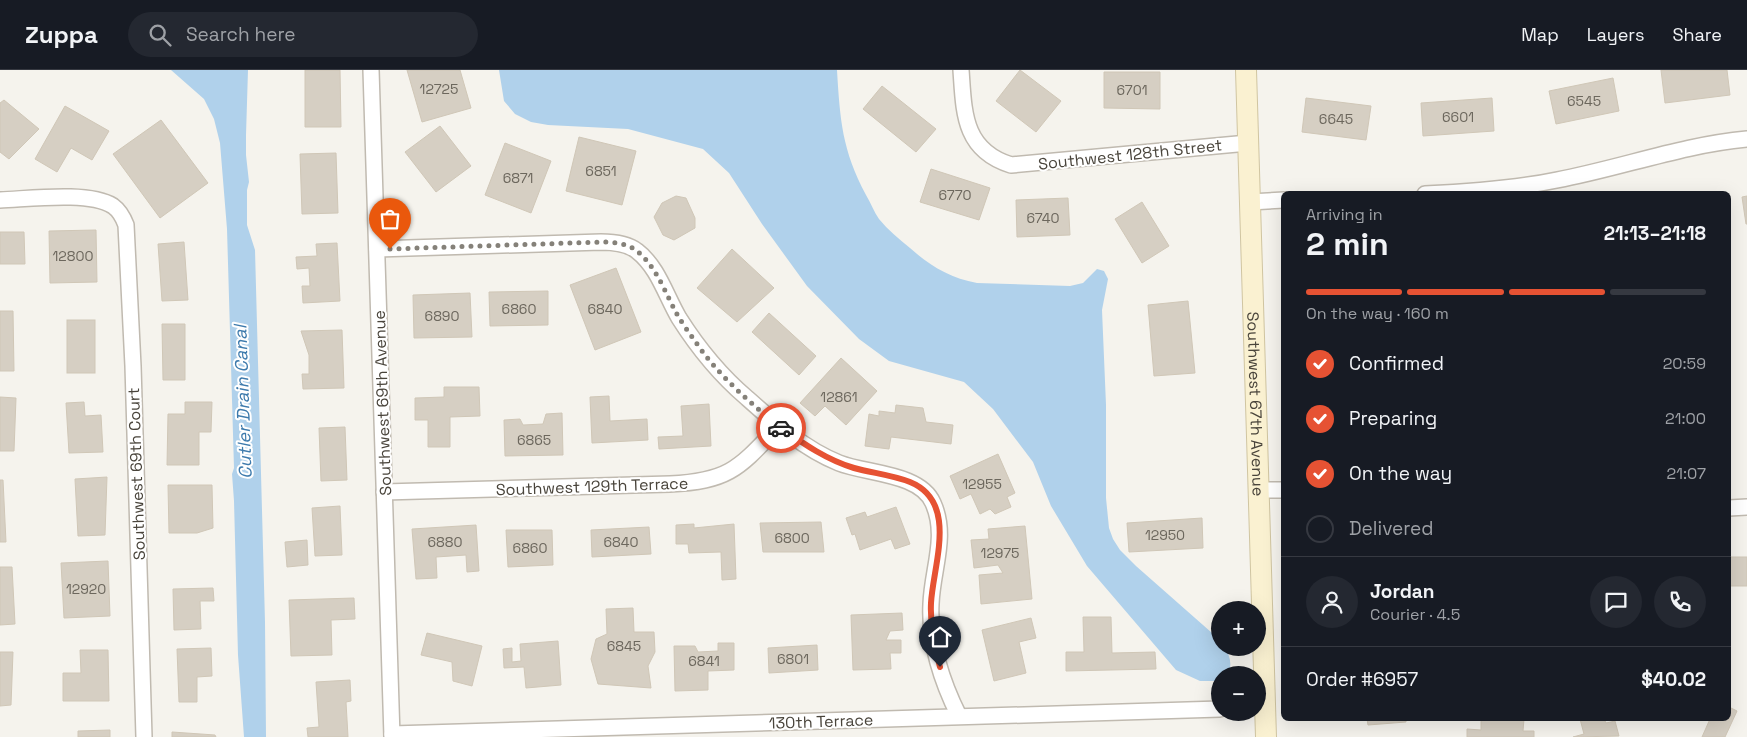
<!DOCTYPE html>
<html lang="en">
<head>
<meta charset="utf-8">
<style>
	:root { --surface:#171b24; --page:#242831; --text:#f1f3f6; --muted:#9ea1a6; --line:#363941; --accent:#e65233 }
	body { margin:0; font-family:"Space Grotesk",sans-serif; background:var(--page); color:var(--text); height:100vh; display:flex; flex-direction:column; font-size:19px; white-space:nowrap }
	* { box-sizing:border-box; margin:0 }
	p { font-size:16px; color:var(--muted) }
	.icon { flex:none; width:28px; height:28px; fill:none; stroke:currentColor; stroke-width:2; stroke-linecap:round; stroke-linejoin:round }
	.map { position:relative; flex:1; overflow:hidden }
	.sheet { position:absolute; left:1281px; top:121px; width:450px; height:530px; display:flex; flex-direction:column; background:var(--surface); border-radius:8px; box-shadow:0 5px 20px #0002 }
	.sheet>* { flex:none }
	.controls { position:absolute; left:1211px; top:531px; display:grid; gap:10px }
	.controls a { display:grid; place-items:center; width:55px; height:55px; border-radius:50%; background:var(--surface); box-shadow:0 5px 20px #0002; font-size:25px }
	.pin { position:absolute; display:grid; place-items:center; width:42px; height:42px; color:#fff; margin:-51px -21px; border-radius:50% 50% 50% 0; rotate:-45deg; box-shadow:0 0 5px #0007 }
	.pin .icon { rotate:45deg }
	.courier { position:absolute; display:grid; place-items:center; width:50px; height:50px; margin:-25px; border:4px solid #e65233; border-radius:50%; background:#fff; color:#222; box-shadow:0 1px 6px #0007 }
	.head em { font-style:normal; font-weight:800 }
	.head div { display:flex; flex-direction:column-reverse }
	.head { display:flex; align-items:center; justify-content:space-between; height:85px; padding:0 25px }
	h1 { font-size:32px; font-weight:800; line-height:38px }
	.bar { display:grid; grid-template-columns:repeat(4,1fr); gap:8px 5px; align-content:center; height:60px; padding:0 25px }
	.bar i { height:6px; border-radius:4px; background:var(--line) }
	.bar .active { background:var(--accent) }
	.bar p { grid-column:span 4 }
	.line { display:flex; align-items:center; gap:12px; padding:0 25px; border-top:1px solid var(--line) }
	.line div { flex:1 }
	.round { display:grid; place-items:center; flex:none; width:52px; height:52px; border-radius:26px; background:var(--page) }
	ol { padding:0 25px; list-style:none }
	li { display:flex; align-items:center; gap:15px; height:55px }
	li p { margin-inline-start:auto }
	li .icon { padding:5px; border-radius:50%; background:var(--accent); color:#fff; stroke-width:4 }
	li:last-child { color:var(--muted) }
	li i { width:28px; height:28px; border:2px solid var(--line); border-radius:50% }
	header { display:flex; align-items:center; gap:30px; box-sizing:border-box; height:70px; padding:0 25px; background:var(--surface); border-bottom:1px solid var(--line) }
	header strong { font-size:24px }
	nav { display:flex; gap:28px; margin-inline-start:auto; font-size:18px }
	.search { width:350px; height:45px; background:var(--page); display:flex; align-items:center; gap:12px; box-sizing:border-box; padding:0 18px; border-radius:28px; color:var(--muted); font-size:19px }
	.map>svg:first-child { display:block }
	.water { fill:#b0d1eb }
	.building { fill:#d6cfc3; stroke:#d0c7b7 }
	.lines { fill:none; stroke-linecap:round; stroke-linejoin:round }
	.minor-casing { stroke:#c0bab0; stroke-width:18 }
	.secondary-casing { stroke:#d0c5a1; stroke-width:22 }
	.minor { stroke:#fff; stroke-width:15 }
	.secondary { stroke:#faf1d1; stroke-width:20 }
	.done { stroke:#858179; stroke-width:5; stroke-dasharray:0 9 }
	.route { stroke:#e65233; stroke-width:6 }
	.labels { text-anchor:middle; stroke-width:4; stroke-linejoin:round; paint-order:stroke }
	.number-label { font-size:14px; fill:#6c675d }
	.street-label { font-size:16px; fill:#49443b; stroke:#fff }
	.water-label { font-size:18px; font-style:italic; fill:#3d7aac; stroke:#fff }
</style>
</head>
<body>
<header>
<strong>Zuppa</strong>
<div class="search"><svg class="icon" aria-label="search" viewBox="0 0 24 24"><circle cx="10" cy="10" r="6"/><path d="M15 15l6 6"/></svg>Search here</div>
<nav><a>Map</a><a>Layers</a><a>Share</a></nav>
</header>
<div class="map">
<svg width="1747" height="667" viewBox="0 0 1747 667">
	<rect width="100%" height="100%" fill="#f5f3ed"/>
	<g class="water">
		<polygon points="171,0 248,0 246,65 246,85 249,112 247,120 247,155 255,180 265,552 266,667 244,667 238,585 234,431 232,404 234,398 227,159 220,73 214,49 204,29"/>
		<path d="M499 0H837C840 50 842 80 866 125 871 133 874 142 879 149 888 160 899 169 910 178 930 196 950 208 977 213L1070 216 1083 213 1097 199 1104 201 1108 209 1102 240 1106 335V428L1109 458 1113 469 1120 480 1136 496 1220 570V578H1225C1230 586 1233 596 1227 605H1220V610L1218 611H1200L1176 600 1087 496 1051 436 1033 392 993 339 964 312 889 291 859 269 807 216 762 154 729 103 703 79 628 59 548 55 531 52 515 44 504 31Z"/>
	</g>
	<g class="building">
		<polygon points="305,0 340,0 341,57 305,57"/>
		<polygon points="407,0 460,0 471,38 422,52"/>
		<polygon points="1020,0 1061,31 1036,62 996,31"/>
		<polygon points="1661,0 1727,0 1730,25 1665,33"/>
		<polygon points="1104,2 1160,2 1160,39 1104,38"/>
		<polygon points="1613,8 1619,41 1556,54 1549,21"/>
		<polygon points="882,16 936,59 916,82 863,39"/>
		<polygon points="1306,28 1371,36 1366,70 1302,62"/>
		<polygon points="1492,28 1494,61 1423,66 1421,33"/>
		<polygon points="4,30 39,59 9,89 0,82 0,33"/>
		<polygon points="65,36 109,61 92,90 71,78 57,102 35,89"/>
		<polygon points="161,50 208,113 160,148 113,84"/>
		<polygon points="440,56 471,96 436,122 405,82"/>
		<polygon points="579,67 636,81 622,135 566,121"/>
		<polygon points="505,73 551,91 531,143 485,125"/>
		<polygon points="336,83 338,143 302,144 300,84"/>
		<polygon points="931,99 990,118 979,150 920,132"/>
		<polygon points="676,126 686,128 695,148 695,158 674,170 663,165 654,147 662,133"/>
		<polygon points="1747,126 1747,154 1746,154 1742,127"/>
		<polygon points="1068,128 1070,165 1017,167 1016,130"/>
		<polygon points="1142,132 1169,176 1142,193 1115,149"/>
		<polygon points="96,160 97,212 50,213 49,161"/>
		<polygon points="0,162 24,162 25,194 0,194"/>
		<polygon points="184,172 188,230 162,231 158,174"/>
		<polygon points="337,173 340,231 303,233 302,216 310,216 309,198 297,199 296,187 317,186 316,174"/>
		<polygon points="732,179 774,218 737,252 697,218"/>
		<polygon points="616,198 641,262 595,280 570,215"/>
		<polygon points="548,221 548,255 490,256 489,222"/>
		<polygon points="470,223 472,267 414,268 413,225"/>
		<polygon points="1188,231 1195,303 1154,306 1148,235"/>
		<polygon points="0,241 13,241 14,301 0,301"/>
		<polygon points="769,243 816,286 799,305 752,262"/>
		<rect x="67" y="250" width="28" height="53"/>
		<polygon points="162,254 185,254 185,310 163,310"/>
		<polygon points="342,260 344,318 303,319 302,304 309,304 309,285 301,261"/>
		<polygon points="841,288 877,321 846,355 825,336 815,346 800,333"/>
		<polygon points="444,317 479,317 480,346 450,347 450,377 428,377 428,350 415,350 415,328 444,327"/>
		<polygon points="609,326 610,351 647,349 648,370 592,373 590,327"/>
		<polygon points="0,327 16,328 14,381 0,381"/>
		<polygon points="84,332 85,346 101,345 103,382 69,383 66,333"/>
		<polygon points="185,332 212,332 211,362 199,362 199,395 167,395 168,344 185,344"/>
		<polygon points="709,334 711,376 659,379 658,367 683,366 681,336"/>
		<polygon points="896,335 923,338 926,352 953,355 951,374 891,367 889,379 865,376 869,344 879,346 879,341 895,343"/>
		<polygon points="562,343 563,385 505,386 504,350 520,349 523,355 543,354 546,344"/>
		<polygon points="345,357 347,410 321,411 319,358"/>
		<polygon points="998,384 1015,423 1007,427 1011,437 995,444 990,439 980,444 971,424 960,429 950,406"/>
		<polygon points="107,407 105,465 78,466 75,409"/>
		<polygon points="0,410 3,410 6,472 0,472"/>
		<polygon points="168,415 212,415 213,458 197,463 169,463"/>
		<polygon points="340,436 342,485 315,486 312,438"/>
		<polygon points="896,437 910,474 895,479 891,469 860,480 855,464 852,465 846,448 865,442 867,447"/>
		<polygon points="1202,448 1203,478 1129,482 1127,453"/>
		<polygon points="821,452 824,482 763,482 760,453"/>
		<polygon points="694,454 694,458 734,454 736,509 722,510 721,482 689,483 688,474 676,474 676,455"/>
		<polygon points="476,455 479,501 467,502 466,485 436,487 437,508 416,509 412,459"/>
		<polygon points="1025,456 1032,529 981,534 979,505 1003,503 998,495 974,498 971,470 989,469 988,459"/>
		<polygon points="649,457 651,484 592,487 591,460"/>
		<polygon points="506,460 552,460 553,495 508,497"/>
		<polygon points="307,470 308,495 287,497 285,472"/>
		<rect x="1729" y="487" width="18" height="29"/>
		<polygon points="108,491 110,546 64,548 61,493"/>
		<polygon points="0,497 12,497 15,554 0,555"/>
		<polygon points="213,518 214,531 200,531 201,559 174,560 173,519"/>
		<polygon points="354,528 355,549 331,550 332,585 291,586 289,530"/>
		<polygon points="633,538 634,562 654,562 655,582 648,596 651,618 598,614 591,589 596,569 607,564 606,539"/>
		<polygon points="902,543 903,560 890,561 886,570 901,570 901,583 890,583 891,599 853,600 851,545"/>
		<polygon points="1083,547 1111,547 1112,583 1155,582 1156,599 1066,601 1066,582 1084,582"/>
		<polygon points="1031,548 1036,568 1019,572 1026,603 994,611 982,560"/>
		<polygon points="427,563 482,576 472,616 453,611 452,592 421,585"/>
		<polygon points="558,571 561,615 526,618 524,597 504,598 503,579 512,578 512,592 521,591 520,574"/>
		<polygon points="718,573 734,573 734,600 708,601 708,620 675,621 674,576 695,576 698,582 718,581"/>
		<polygon points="817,575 818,600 769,603 768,578"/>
		<polygon points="211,578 212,606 197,607 197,632 179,632 177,579"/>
		<polygon points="80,580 108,580 109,631 63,631 63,603 81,603"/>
		<polygon points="0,582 13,582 11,635 0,636"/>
		<polygon points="350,610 351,631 346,632 348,667 308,667 307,658 319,657 316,612"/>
		<polygon points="1729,637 1737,641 1725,667 1702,667 1710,649 1729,649"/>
		<polygon points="1367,649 1406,649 1406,652 1368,655"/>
		<polygon points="1481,649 1524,649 1523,661 1534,661 1534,667 1467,667 1467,659 1481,660"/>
		<polygon points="1580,649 1604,649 1606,653 1615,651 1619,666 1573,667 1584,664"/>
		<polygon points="110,660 110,667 78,667 78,661"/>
		<polygon points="172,662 215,665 216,667 172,667"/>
	</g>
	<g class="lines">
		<defs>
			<g id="minor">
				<polyline points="371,0 392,667"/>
				<path d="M961 0C964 42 963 80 1011 95L1248 73"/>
				<path d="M1425 124C1470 122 1514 119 1557 110 1621 98 1682 75 1747 69"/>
				<path d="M0 130C29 129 89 121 113 136 120 141 123 147 126 155L133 296 144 667"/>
				<polyline points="1250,132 1284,130"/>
				<path d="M377 179 601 172C613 172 627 173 637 181 658 197 666 226 679 248 698 278 720 305 747 328 775 353 804 379 839 393 867 404 920 403 933 433 948 466 932 500 931 534 929 573 942 612 959 646"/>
				<polyline points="1260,420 1284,420"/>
				<path d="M384 422 670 414C730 411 739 398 779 356"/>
				<polyline points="1729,438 1747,437"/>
				<polyline points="392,664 1220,639"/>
			</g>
			<g id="secondary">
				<path id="s1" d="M1246 0 1266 667"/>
			</g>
		</defs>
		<use href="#minor" class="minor-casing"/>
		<use href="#secondary" class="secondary-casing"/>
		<use href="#minor" class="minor"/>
		<use href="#secondary" class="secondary"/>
	</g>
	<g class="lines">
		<path class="done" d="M390 179 601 172C613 172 627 173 637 181 657 197 666 225 678 246 683 254 689 263 695 271 717 304 750 333 781 358"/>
		<path class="route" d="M781 358C804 374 827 390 854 398 872 403 892 405 910 412 959 432 933 495 931 533 930 555 934 576 940 597"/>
	</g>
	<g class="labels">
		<g class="number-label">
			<text x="439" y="24">12725</text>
			<text x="1132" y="25">6701</text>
			<text x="1584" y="36">6545</text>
			<text x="1458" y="52">6601</text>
			<text x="1336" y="54">6645</text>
			<text x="601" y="106">6851</text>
			<text x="518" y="113">6871</text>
			<text x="955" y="130">6770</text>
			<text x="1043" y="153">6740</text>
			<text x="73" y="191">12800</text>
			<text x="519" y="244">6860</text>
			<text x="605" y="244">6840</text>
			<text x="442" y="251">6890</text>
			<text x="839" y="332">12861</text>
			<text x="534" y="375">6865</text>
			<text x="982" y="419">12955</text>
			<text x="1165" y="470">12950</text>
			<text x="792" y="473">6800</text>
			<text x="445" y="477">6880</text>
			<text x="621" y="477">6840</text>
			<text x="530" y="483">6860</text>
			<text x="1000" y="488">12975</text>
			<text x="86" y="524">12920</text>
			<text x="624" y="581">6845</text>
			<text x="793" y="594">6801</text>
			<text x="704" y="596">6841</text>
		</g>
		<g class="street-label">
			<text transform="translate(1130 84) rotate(-6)" y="6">Southwest 128th Street</text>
			<text transform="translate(382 333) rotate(-92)" y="6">Southwest 69th Avenue</text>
			<text dy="6" stroke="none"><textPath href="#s1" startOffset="334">Southwest 67th Avenue</textPath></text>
			<text transform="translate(136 404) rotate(-92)" y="6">Southwest 69th Court</text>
			<text transform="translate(592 416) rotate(-2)" y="6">Southwest 129th Terrace</text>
			<text transform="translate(821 651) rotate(-2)" y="6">130th Terrace</text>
		</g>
		<g class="water-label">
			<text transform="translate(243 332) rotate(-92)" y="6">Cutler Drain Canal</text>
		</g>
	</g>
</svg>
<div class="controls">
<a>+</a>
<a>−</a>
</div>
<div class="pin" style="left:390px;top:179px;background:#ea580c"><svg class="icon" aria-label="bag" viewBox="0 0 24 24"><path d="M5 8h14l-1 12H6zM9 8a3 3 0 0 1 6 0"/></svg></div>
<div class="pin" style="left:940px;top:597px;background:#1f2937"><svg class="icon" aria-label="home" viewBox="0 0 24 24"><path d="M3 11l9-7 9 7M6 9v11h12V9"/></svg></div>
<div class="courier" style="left:781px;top:358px"><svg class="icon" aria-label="car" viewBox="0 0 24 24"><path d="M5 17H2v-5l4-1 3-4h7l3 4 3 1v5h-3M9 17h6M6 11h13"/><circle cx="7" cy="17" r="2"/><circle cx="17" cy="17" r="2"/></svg></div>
<section class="sheet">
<div class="head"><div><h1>2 min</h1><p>Arriving in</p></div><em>21:13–21:18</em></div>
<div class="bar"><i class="active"></i><i class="active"></i><i class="active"></i><i></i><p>On the way · 160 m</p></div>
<ol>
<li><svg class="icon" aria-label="check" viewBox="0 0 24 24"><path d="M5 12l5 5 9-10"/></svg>Confirmed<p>20:59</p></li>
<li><svg class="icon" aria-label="check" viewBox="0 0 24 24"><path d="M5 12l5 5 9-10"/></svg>Preparing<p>21:00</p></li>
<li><svg class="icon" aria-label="check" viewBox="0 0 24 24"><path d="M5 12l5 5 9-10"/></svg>On the way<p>21:07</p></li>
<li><i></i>Delivered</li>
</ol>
<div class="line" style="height:90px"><a class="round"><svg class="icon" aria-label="person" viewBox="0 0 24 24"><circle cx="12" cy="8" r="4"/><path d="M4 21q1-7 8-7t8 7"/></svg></a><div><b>Jordan</b><p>Courier · 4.5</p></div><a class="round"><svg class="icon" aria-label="chat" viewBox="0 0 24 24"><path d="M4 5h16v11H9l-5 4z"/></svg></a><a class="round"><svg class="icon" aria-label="phone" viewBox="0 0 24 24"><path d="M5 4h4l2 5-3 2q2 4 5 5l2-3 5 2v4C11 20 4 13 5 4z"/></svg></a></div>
<div class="line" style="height:65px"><div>Order #6957</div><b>$40.02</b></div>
</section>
</div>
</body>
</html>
